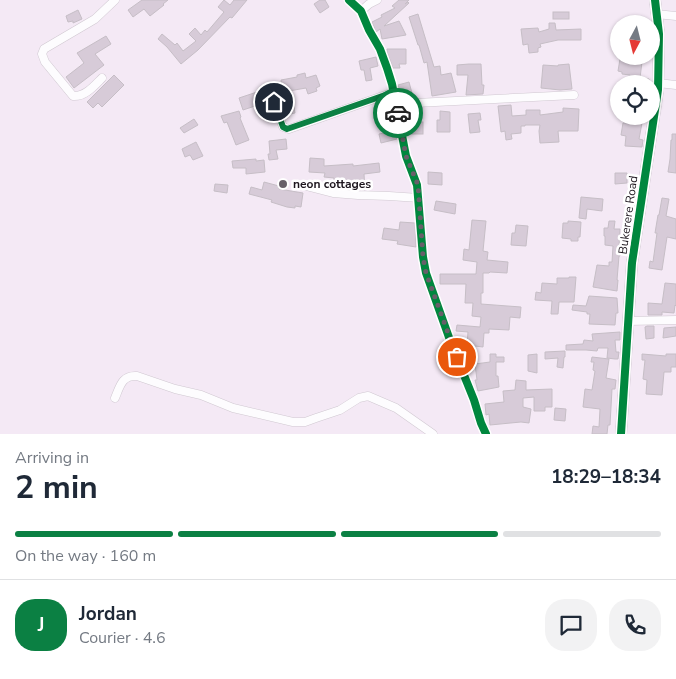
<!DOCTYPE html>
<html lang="en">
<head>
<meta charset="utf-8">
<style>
	:root { --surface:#fff; --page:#f2f2f3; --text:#1f2937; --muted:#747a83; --line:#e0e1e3; --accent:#0b8043 }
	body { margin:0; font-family:"Nunito Sans",sans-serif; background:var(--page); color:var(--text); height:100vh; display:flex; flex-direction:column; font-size:19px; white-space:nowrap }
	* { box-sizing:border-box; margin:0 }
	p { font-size:16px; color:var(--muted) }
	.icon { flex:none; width:28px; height:28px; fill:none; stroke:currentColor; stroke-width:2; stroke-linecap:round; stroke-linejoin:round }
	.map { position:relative; height:434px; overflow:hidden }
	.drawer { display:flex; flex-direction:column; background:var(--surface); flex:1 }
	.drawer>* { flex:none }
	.needle { width:32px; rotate:187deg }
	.fabs { position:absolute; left:610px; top:15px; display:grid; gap:10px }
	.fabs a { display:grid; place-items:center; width:50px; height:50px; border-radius:50%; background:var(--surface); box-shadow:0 1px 4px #0004; font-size:25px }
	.pin { position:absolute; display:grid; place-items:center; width:42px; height:42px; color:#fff; margin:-21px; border:2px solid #fff; border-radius:50%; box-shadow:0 1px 5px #0007 }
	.courier { position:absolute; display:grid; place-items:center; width:50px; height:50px; margin:-25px; border:4px solid #0b8043; border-radius:50%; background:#fff; color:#222; box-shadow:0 1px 6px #0007 }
	.overview em { font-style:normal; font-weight:700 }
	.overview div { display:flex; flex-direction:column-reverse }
	.overview { display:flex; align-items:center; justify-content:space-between; height:85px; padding:0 15px }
	h1 { font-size:32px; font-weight:700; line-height:38px }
	.bar { display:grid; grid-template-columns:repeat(4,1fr); gap:8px 5px; align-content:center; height:60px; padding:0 15px }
	.bar i { height:6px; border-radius:4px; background:var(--line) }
	.bar .active { background:var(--accent) }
	.bar p { grid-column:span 4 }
	.line { display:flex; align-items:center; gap:12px; padding:0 15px; border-top:1px solid var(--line) }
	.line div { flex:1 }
	.round { display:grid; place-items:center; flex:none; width:52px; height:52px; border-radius:20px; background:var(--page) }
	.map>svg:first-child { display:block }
	.building { fill:#d7cbd8; stroke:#c6bec6 }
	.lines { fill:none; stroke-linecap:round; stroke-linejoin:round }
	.street-casing { stroke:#d0c8d1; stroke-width:9 }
	.secondary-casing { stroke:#d0c8d1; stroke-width:12 }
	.street { stroke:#fdfcfe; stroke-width:8 }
	.secondary { stroke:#fdfcfe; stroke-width:11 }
	.cycleway-casing { stroke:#fff; stroke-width:11 }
	.cycleway { stroke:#00873e; stroke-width:8 }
	.done { stroke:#685f69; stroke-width:5; stroke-dasharray:0 9 }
	.route { stroke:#0b8043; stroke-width:6 }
	.poi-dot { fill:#685f69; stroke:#fff; stroke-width:2 }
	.labels { text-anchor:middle; stroke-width:5; stroke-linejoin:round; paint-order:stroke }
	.poi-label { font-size:12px; font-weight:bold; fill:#1c151d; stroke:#fff; text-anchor:start }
	.street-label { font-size:12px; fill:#1c151d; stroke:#fff }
</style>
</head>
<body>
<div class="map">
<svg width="676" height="434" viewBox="0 0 676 434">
	<rect width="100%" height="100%" fill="#f4e9f5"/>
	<g class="building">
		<polygon points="142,0 168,0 163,4 164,5 150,16 144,9 133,17 128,10"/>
		<polygon points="224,0 230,5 234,0 247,0 232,18 230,17 198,50 181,64 167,47 158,39 162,34 175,45 177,43 183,51 196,41 189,34 195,28 201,35 205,30 207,32 224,12 218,7"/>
		<polygon points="320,0 325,0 329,7 320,13 314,4"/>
		<polygon points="399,0 409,0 405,4 408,2 409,3 384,26 399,21 406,35 382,39 380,29 376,32 372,22 382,17 381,15 395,8 392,6"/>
		<polygon points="78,10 82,19 73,23 73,21 68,22 66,16"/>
		<rect x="553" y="12" width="16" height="7"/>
		<polygon points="418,14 434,67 440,66 441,75 451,73 456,92 432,96 427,62 424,63 419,45 418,45 409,17"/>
		<polygon points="549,23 555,23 556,30 581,29 581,40 558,40 540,44 541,47 538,48 538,52 529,53 528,44 523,45 521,29 538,28 539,32 549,29"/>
		<polygon points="106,36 111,44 95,54 104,65 74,88 66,77 84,63 77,53"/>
		<polygon points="387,49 406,49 406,64 399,64 400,68 393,68 387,52"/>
		<polygon points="376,57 378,66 370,68 372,80 366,81 364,70 361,70 359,61"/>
		<polygon points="620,59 642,62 640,78 649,79 649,84 629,81 630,75 622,74 622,72 618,71"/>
		<polygon points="469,64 481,64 482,85 484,85 483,94 466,95 468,75 457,75 457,65"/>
		<polygon points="569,64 572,89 560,90 541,88 543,65 558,66 558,65"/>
		<polygon points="305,73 306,78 316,75 320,86 316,88 317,91 308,94 306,88 283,92 281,80 297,77 297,75"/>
		<polygon points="114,75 124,85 102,107 98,103 93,108 87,102"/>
		<polygon points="409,82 413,97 402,98 398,85"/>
		<polygon points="257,92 261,104 243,110 239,98"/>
		<polygon points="293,101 295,113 285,115 281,104"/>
		<polygon points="511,105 512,116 526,115 526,110 540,110 540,115 563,112 563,108 579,109 578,131 558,131 559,142 540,143 539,131 540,125 525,125 525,126 521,126 521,133 511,134 512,139 506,140 505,131 501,132 498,106"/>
		<polygon points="239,111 241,117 240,118 249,140 236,145 227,122 224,123 221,116"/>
		<polygon points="440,111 450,112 450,132 437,132 437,120 440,120"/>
		<polygon points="480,113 481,120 478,120 480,132 470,133 468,114"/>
		<polygon points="194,119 198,125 184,133 180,128"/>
		<polygon points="630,121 642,123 639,139 643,140 642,147 625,146 626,136 621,135 623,123 630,123"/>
		<polygon points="390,122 392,131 395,130 397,139 381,143 379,134 384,133 382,123"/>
		<rect x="412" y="122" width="11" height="12"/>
		<polygon points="672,134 676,134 676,173 668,172 670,159 671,140 672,140"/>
		<polygon points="286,139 287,149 276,150 278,159 269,160 268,154 270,154 269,141"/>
		<polygon points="196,142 203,156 193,160 190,155 185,157 182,149"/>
		<polygon points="310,158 324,159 324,166 353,164 353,166 379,163 380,172 364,174 365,190 344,188 344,187 333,186 334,178 324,177 325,173 309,172"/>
		<polygon points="256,159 256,161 264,160 265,172 246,174 246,168 233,168 232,161"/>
		<polygon points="428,172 442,173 442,185 428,184"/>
		<polygon points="615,173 627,173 627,183 615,184"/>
		<polygon points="264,182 279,186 279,189 303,193 301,207 295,206 295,208 287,207 271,202 272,200 249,194 251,187 262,190"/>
		<polygon points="215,184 228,185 227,193 214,191"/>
		<polygon points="581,197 603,199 602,211 587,209 586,219 579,218"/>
		<polygon points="662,198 669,199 666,216 676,219 676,239 667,237 662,270 649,268 650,261 653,262 657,233 655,233 658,215 659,215"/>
		<polygon points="436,201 456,204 455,214 434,210"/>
		<polygon points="472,220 486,221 483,251 488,252 487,260 508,262 507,273 490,272 489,273 483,273 483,293 481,293 481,304 521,307 520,318 510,317 509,330 489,329 489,333 484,333 483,347 467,345 468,332 456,331 457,325 480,327 481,317 472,316 473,303 465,303 466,284 440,284 440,274 476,274 477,262 463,260 464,249 469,250"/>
		<polygon points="568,221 581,222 580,237 578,237 578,241 571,241 571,239 562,238 563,223 568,223"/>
		<polygon points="609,221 615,221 614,229 620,229 619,248 620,248 620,256 619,256 617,280 618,280 617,291 593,287 597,265 609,266 609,262 612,262 613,246 605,245 605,236 604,236 604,228 608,228"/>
		<polygon points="400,222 415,223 416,247 397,244 398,241 382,239 384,228 399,230"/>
		<polygon points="516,225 528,226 526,246 511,245 512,233 515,233"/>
		<polygon points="569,277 576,277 574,302 559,302 558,314 551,314 552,301 535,300 536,292 541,293 542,283 557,284 557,278 569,278"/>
		<polygon points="665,283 676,284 676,306 675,305 674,313 662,312 662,315 648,315 648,303 662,304"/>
		<polygon points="589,296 617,298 618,313 616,313 615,325 589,324 590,314 587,314 587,312 572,310 573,305 586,306"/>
		<polygon points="647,326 654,326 654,338 646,339 645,327"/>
		<polygon points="676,327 676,336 663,338 664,328"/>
		<polygon points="620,332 620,340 615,340 616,352 619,352 618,359 615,359 607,358 608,348 598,348 597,351 586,350 566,350 566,345 583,344 584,340 593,341 592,334"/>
		<polygon points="565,351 565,357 564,357 563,368 557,367 558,358 545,359 545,352"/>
		<polygon points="490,354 496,354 496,357 504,357 504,362 496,362 496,376 498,376 499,387 478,391 475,380 477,380 475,364 490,362"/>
		<polygon points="537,354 537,373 528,371 528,355"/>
		<polygon points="642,354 666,356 666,354 676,354 676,367 671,367 671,372 664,372 662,395 646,394 647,380 643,379 645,360 642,360"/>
		<polygon points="592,357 609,359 606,378 616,380 615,389 612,389 610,425 608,425 607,434 592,434 593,426 599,427 600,409 583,407 585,389 592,390 595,371 593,370 594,362 591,362"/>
		<polygon points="516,380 526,381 526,390 552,389 552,407 545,407 545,411 534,411 534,397 523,398 523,407 531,409 529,423 521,422 490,425 489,414 486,415 485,404 504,402 503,391 515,390"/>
		<polygon points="555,408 566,409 565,421 554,420"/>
	</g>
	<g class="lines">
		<defs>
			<g id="street">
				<polyline points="349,0 361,11 369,30 380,49 387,68 392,84 406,156 417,185 423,257 426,273 451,343 474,400 481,423 486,434"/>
				<polyline points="361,11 369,4 377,0"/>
				<polyline points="656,14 676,16"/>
				<path d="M102 78C94 86 85 97 73 96L45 62 42 54 44 49 95 19 115 0"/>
				<polyline points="658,83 676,85"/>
				<polyline points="274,102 283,127 289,129 394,92"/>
				<polyline points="396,104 574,95"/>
				<polyline points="302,185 333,193 358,195 389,196 419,198"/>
				<polyline points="629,321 676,320"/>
				<path d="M115 398C120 386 122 375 137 376L175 389 201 395 233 408 293 422H305L316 418 340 410 359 398 368 396 396 408 433 434"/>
			</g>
			<polyline id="secondary" points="621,434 632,263 658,90 659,34 655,0"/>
		</defs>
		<use href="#street" class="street-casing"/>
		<use href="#secondary" class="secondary-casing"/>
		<use href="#street" class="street"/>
		<use href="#secondary" class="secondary"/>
		<defs>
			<g id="cycleway">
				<polyline points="349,0 361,11 369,30 380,49 387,68 392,84 406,156 417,185 423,257 426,273 451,343 474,400 481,423 486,434"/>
				<polyline points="621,434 632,263 658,90 659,34 655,0"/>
			</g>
		</defs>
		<use href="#cycleway" class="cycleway-casing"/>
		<use href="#cycleway" class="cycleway"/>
	</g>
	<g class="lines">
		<polyline class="done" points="398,113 406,156 418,185 423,257 426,273 457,357"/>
		<polyline class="route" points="274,102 283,127 287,129 394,92 398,113"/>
	</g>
	<circle class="poi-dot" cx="283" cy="184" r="5"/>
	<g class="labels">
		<g class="poi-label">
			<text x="293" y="188">neon cottages</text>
		</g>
		<g class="street-label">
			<text transform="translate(628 215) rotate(-82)" y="4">Bukerere Road</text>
		</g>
	</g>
</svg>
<div class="fabs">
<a><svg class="needle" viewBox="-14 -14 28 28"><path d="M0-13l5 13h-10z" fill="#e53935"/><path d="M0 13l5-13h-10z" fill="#747a83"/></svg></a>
<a><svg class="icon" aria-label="locate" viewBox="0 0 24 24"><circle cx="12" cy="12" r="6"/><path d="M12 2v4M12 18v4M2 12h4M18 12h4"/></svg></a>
</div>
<div class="pin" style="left:457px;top:357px;background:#ea580c"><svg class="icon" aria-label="bag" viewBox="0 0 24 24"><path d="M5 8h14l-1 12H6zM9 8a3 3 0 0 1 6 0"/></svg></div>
<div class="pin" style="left:274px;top:102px;background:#1f2937"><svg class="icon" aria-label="home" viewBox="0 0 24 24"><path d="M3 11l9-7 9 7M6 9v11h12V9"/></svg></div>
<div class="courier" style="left:398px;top:113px"><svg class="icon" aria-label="car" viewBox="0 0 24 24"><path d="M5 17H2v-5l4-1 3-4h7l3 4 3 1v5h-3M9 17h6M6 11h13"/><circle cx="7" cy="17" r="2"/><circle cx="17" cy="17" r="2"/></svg></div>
</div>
<section class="drawer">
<div class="overview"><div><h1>2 min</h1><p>Arriving in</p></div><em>18:29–18:34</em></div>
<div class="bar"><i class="active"></i><i class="active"></i><i class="active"></i><i></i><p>On the way · 160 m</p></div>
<div class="line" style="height:90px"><b class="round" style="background:var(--accent);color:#fff">J</b><div><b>Jordan</b><p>Courier · 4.6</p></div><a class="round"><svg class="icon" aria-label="chat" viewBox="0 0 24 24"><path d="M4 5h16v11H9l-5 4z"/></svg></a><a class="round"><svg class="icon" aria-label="phone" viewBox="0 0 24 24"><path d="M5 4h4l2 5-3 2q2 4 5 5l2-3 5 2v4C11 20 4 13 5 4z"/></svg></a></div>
</section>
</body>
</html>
